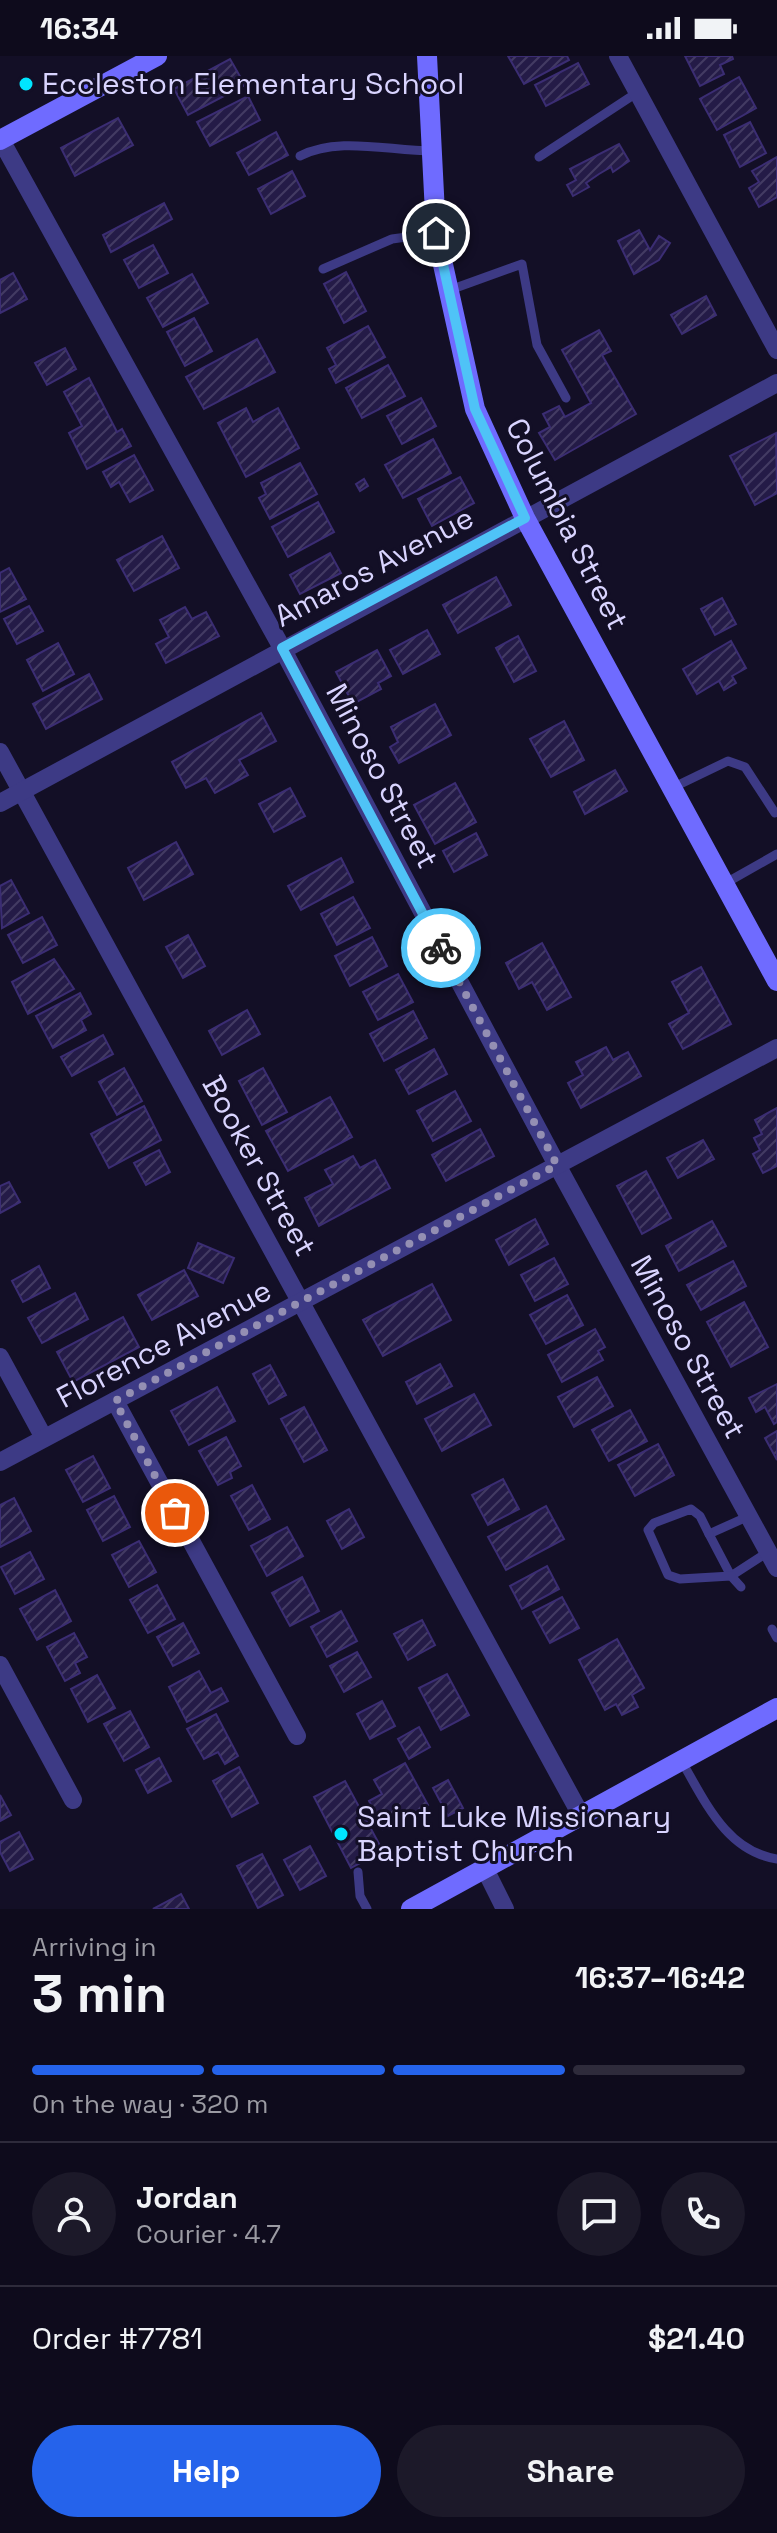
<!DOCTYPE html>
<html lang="en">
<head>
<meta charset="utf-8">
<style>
	:root { --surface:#0e0b1c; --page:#1c1929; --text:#f1f3f6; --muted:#9b9ba3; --line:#2e2b3b; --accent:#2563eb }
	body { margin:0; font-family:"Space Grotesk",sans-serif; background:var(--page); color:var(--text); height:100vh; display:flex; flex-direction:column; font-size:30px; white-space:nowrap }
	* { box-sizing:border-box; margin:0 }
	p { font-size:26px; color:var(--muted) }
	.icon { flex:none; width:44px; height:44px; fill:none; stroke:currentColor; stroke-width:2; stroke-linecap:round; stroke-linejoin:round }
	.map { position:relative; height:1853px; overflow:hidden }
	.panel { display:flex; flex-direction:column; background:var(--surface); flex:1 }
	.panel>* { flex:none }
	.pin { position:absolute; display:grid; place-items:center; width:68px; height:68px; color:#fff; margin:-34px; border:4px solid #fff; border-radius:50%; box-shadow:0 2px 8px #0007 }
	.courier { position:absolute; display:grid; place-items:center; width:80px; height:80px; margin:-40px; border:6px solid #4fc3f7; border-radius:50%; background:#fff; color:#222; box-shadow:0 2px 10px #0007 }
	.overview em { font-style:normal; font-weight:700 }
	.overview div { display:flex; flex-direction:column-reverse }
	.overview { display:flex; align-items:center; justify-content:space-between; height:136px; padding:0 32px }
	h1 { font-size:52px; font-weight:700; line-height:60px }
	.bar { display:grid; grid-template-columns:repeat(4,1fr); gap:12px 8px; align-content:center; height:96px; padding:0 32px }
	.bar i { height:10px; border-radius:6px; background:var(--line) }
	.bar .current { background:var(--accent) }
	.bar p { grid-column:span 4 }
	.line { display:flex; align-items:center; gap:20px; padding:0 32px; border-top:2px solid var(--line) }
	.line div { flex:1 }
	.round { display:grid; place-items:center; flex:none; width:84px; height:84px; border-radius:42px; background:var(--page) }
	.cta { display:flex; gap:16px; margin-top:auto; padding:16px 32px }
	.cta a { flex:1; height:92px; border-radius:48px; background:var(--accent); color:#fff; font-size:32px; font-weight:700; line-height:92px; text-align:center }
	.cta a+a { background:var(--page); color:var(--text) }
	.status { display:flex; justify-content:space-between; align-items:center; height:56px; padding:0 40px; background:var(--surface); direction:ltr }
	.status svg { height:22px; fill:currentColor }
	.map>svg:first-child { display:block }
	.building { fill:url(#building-hatch); stroke:#3b2d73; stroke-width:2 }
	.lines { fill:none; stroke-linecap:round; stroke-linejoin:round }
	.lane { stroke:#3d3a85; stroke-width:9 }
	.street { stroke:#3d3a85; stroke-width:18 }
	.secondary { stroke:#6f6bff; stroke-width:20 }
	.done { stroke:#948fb3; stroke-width:8; stroke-dasharray:0 14.4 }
	.route { stroke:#4fc3f7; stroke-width:10 }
	.poi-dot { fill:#00e5ff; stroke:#130f26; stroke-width:3 }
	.labels { text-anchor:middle; stroke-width:6; stroke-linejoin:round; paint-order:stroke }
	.poi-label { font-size:30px; fill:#d9d4ff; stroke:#130f26; text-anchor:start }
	.street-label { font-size:30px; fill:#d9d4ff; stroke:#130f26 }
</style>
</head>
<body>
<div class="status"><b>16:34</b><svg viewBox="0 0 49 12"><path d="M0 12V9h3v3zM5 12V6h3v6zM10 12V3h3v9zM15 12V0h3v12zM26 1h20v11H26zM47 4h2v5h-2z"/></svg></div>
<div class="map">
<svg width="777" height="1853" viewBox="0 0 777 1853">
	<defs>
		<pattern id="building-hatch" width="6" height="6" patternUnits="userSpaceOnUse" patternTransform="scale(2)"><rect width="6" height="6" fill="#241b47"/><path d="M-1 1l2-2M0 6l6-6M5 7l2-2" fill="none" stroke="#433b63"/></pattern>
	</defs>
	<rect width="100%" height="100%" fill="#130f26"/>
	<g class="building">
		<polygon points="508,0 567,0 569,4 524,28"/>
		<polygon points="685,0 732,0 733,3 720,9 724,18 700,30"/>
		<polygon points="230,3 245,29 188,59 174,33"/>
		<polygon points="578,7 589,28 546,50 535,29"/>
		<polygon points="739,21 756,52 717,74 700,43"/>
		<polygon points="248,40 260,64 210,90 197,66"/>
		<polygon points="118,62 133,89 75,120 61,92"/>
		<polygon points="750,66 766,97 740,111 724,79"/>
		<polygon points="276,76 288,99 249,119 237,97"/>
		<polygon points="619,88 629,105 613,116 611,111 599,118 586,127 589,131 573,140 567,129 576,124 570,113"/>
		<polygon points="777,101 777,141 759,151 749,132 759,126 752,115"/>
		<polygon points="292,115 305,140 271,158 258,133"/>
		<polygon points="164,147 172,163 111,196 103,179"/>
		<polygon points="639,174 650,194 659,180 670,187 659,204 634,218 618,185"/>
		<polygon points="153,189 168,217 139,232 124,204"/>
		<polygon points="346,216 366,255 344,267 324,228"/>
		<polygon points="13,217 27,243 0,257 0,224"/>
		<polygon points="192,218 208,247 163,271 147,242"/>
		<polygon points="706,240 716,259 682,278 671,259"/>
		<polygon points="194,262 212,295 185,310 167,276"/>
		<polygon points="368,270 385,301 336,327 329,313 336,309 327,292"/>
		<polygon points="599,274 611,295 602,299 636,358 555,404 539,377 550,371 543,358 559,350 565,361 591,347 562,294"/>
		<polygon points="257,283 275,316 204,353 186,321"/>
		<polygon points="65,292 76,313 47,329 35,307"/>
		<polygon points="388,309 405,340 362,362 346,332"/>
		<polygon points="89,322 117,376 122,373 131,390 87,413 69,377 82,370 64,336"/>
		<polygon points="421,342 436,370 402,388 387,360"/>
		<polygon points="246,352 253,366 278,352 299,392 246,421 218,367"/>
		<polygon points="776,377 777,437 755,449 730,400"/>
		<polygon points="433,383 451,417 403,442 385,409"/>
		<polygon points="134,399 153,434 130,446 119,426 111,431 103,416"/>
		<polygon points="300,407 317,438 270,463 259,442 266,438 261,427"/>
		<polygon points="460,421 474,447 432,470 418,443"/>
		<polygon points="364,423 368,430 360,435 356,428"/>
		<polygon points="318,446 334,476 288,501 272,471"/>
		<polygon points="162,480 179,512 134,535 117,504"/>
		<polygon points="330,497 341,517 300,538 290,519"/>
		<polygon points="9,512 26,543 0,556 0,517"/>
		<polygon points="496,521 511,549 458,577 443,549"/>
		<polygon points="722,542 736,568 715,579 701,553"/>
		<polygon points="29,550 43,575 17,588 4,563"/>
		<polygon points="185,551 192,563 206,556 219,580 166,607 156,588 169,581 160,564"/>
		<polygon points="427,574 440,598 403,618 390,594"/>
		<polygon points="518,580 536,615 514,626 496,592"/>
		<polygon points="731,585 746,612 732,620 736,627 724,634 719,625 697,638 683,613"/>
		<polygon points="58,587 74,618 43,635 27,604"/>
		<polygon points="377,594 391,620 378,627 381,633 353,648 336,616"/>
		<polygon points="89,618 102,643 46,673 33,648"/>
		<polygon points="435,648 451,679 399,707 390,691 398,686 391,671"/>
		<polygon points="261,657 276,685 239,704 248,719 215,737 206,722 186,732 172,706"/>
		<polygon points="564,665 584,704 551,721 530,683"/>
		<polygon points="615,714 627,735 585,758 574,736"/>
		<polygon points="455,727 476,766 435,788 414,749"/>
		<polygon points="290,732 305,760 274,776 259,748"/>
		<polygon points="476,777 487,799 454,816 443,795"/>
		<polygon points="176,786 193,818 144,844 128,812"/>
		<polygon points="341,802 353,826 301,854 288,830"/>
		<polygon points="11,824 29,857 2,872 0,830"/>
		<polygon points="353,841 370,872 337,889 321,858"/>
		<polygon points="42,861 57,889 23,907 8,879"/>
		<polygon points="188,879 205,910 183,922 166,891"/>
		<polygon points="372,881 387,910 350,930 335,900"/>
		<polygon points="542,887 571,941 547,954 532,926 519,933 506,907"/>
		<polygon points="54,903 74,933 28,958 12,926"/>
		<polygon points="701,911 731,968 683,993 669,968 689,957 672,926"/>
		<polygon points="398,918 413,946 378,964 363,936"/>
		<polygon points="80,937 91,958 81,964 86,974 53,992 36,960"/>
		<polygon points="247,954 260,978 222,999 209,975"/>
		<polygon points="413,955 427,982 384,1005 370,978"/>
		<polygon points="103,979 113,998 72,1020 61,1001"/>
		<polygon points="606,991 613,1004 628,996 641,1020 581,1052 568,1027 583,1019 576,1006"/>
		<polygon points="434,993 447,1018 409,1038 396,1014"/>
		<polygon points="124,1012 142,1045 117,1059 99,1026"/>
		<polygon points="263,1012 287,1056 262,1069 239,1025"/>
		<polygon points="455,1035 471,1065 433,1085 417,1055"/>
		<polygon points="330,1041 352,1081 288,1115 266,1075"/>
		<polygon points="144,1050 161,1084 109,1112 91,1078"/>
		<polygon points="777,1052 777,1110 763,1117 753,1098 760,1094 754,1082 762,1078 755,1064"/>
		<polygon points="480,1073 494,1100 446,1125 432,1099"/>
		<polygon points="703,1084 714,1103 678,1122 667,1102"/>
		<polygon points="159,1094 170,1116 146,1129 134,1107"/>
		<polygon points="353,1100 360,1112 375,1104 390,1132 319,1170 305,1142 333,1128 325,1114"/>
		<polygon points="646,1115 671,1162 642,1178 617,1130"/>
		<polygon points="9,1126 20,1146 0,1157 0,1130"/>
		<polygon points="535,1163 548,1188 509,1209 496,1184"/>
		<polygon points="712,1165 726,1190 679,1215 666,1190"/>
		<polygon points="198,1187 234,1202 223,1227 188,1212"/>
		<polygon points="554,1202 568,1228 535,1245 521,1219"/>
		<polygon points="733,1205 746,1230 701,1254 687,1229"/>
		<polygon points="39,1210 50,1232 23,1246 12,1225"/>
		<polygon points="184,1214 198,1240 152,1264 138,1239"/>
		<polygon points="432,1228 451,1264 383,1300 363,1264"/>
		<polygon points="75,1237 88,1263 42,1287 28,1262"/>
		<polygon points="567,1239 583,1269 546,1288 530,1259"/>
		<polygon points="744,1246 768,1291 731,1311 707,1266"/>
		<polygon points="123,1261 139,1291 73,1326 57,1296"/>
		<polygon points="595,1273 605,1291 598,1295 603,1304 562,1326 548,1299"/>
		<polygon points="440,1308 452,1330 417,1348 406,1326"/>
		<polygon points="270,1309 286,1339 269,1348 253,1318"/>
		<polygon points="597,1321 613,1350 574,1371 558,1341"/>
		<polygon points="777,1328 777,1366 774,1368 765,1351 756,1356 749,1342"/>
		<polygon points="217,1331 235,1365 189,1389 171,1355"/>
		<polygon points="474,1338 491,1369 442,1395 425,1363"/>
		<polygon points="304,1351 327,1394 304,1406 281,1363"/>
		<polygon points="630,1354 647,1385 609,1405 592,1374"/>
		<polygon points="777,1375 777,1404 765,1382"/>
		<polygon points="226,1381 241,1410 230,1416 232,1422 218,1429 199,1395"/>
		<polygon points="658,1388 674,1419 635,1440 618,1409"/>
		<polygon points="93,1400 110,1432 83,1446 66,1414"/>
		<polygon points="503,1423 519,1453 488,1469 472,1439"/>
		<polygon points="252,1429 270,1463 249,1474 231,1440"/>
		<polygon points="114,1440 130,1471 103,1485 87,1454"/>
		<polygon points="14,1442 31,1475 0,1491 0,1449"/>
		<polygon points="546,1450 564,1483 506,1514 488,1481"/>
		<polygon points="349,1453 364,1481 342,1493 327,1465"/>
		<polygon points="287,1471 303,1500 267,1520 251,1490"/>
		<polygon points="139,1485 156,1516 129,1531 112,1499"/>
		<polygon points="30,1496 44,1523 15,1538 1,1511"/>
		<polygon points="547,1510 559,1533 522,1553 510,1530"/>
		<polygon points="302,1521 319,1555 290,1570 272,1537"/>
		<polygon points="157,1529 175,1563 148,1577 130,1544"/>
		<polygon points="55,1534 71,1565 37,1584 20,1553"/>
		<polygon points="562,1541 579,1572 550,1587 533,1556"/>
		<polygon points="341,1555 357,1585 327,1601 311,1571"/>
		<polygon points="422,1564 435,1589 408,1604 394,1578"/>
		<polygon points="183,1567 199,1597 173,1610 157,1581"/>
		<polygon points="74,1577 87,1601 75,1607 80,1617 65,1625 47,1591"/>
		<polygon points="617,1583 644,1632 632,1639 638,1651 622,1659 616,1648 605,1654 579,1604"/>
		<polygon points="357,1596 371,1621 344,1636 330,1610"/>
		<polygon points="199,1615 211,1637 221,1632 228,1645 187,1666 169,1631"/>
		<polygon points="447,1618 469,1659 441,1674 419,1632"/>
		<polygon points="97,1619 115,1652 88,1666 71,1633"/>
		<polygon points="382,1645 395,1670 370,1683 357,1658"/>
		<polygon points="130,1655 149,1691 124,1705 104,1668"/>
		<polygon points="216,1658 238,1700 225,1708 218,1696 204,1703 187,1673"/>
		<polygon points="419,1671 430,1691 409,1703 398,1683"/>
		<polygon points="159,1702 171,1725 148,1737 136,1714"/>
		<polygon points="405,1707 428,1749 383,1773 369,1745 382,1738 374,1724"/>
		<polygon points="239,1711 258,1747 232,1761 213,1725"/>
		<polygon points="448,1724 463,1752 448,1760 433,1732"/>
		<polygon points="345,1725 383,1795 351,1812 314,1741"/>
		<polygon points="0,1739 11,1759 0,1765"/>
		<polygon points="19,1776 33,1803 10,1815 0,1796 0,1786"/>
		<polygon points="310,1790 326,1820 300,1834 284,1804"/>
		<polygon points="262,1798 283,1839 258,1852 237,1810"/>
		<polygon points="181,1838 189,1853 153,1853"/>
	</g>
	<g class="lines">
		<g class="lane">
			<path d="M300 100C338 80 389 95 432 95"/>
			<polyline points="539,101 638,36"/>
			<polyline points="323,213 392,183 436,177"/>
			<polyline points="447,235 522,208 537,289 566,342"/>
			<polyline points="672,732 728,705 745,711 775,757"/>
			<polyline points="724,828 777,798"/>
			<polyline points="749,1460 709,1478 731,1520 768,1496"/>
			<polyline points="709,1478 700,1460 691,1453 654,1467 648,1474 668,1519 680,1523 731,1520 741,1531"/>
			<polyline points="772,1573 777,1582"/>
			<path d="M682 1706C705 1745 726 1795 777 1803"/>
			<polyline points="358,1816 360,1840 367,1853"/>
		</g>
		<g class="street">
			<polyline points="618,0 777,294"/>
			<polyline points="1,84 282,592 557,1109 777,1512"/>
			<polyline points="0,696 582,1761"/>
			<polyline points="0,747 777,327"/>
			<polyline points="0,1301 44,1382"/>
			<polyline points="115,1345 297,1680"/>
			<polyline points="0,1406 777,992"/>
			<polyline points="0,1609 73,1744"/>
			<polyline points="485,1813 505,1853"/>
		</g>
		<g class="secondary">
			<polyline points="427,0 436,177 475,353 525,462 777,925"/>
			<polyline points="0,84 157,0"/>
			<polyline points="411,1853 777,1652"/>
		</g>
	</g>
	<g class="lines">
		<polyline class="done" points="175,1457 115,1345 557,1109 441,892"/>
		<polyline class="route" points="436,177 475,353 525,462 282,592 441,892"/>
	</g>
	<g class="poi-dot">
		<circle cx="26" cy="28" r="8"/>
		<circle cx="341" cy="1778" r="8"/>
	</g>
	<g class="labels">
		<g class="poi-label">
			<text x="42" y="38">Eccleston Elementary School</text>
			<text x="357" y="1771">Saint Luke Missionary<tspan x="357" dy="34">Baptist Church</tspan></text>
		</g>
		<g class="street-label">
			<text transform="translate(567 468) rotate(63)" y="10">Columbia Street</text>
			<text transform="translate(374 511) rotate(-28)" y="10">Amaros Avenue</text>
			<text transform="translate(382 720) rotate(62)" y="10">Minoso Street</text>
			<text transform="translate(259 1110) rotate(61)" y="10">Booker Street</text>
			<text transform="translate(164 1288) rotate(-28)" y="10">Florence Avenue</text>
			<text transform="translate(688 1291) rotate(61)" y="10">Minoso Street</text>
		</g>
	</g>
</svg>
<div class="pin" style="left:175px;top:1457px;background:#ea580c"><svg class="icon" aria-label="bag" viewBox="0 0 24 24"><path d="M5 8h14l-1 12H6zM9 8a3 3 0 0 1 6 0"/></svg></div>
<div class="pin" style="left:436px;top:177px;background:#1f2937"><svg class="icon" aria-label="home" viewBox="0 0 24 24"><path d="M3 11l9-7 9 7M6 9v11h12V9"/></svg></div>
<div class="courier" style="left:441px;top:892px"><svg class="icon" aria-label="bike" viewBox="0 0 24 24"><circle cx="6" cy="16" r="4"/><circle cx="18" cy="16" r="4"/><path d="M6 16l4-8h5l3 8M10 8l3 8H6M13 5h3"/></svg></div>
</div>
<section class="panel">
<div class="overview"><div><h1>3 min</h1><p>Arriving in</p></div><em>16:37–16:42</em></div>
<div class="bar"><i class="current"></i><i class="current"></i><i class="current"></i><i></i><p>On the way · 320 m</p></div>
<div class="line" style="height:144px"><a class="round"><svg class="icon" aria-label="person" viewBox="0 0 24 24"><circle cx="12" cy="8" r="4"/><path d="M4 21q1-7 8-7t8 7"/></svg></a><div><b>Jordan</b><p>Courier · 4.7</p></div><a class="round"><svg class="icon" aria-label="chat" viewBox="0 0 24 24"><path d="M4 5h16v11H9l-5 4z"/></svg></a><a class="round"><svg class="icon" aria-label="phone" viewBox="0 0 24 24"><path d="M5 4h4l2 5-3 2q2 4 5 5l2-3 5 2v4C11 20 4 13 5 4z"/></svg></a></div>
<div class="line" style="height:104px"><div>Order #7781</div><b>$21.40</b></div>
<div class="cta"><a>Help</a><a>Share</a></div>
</section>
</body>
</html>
